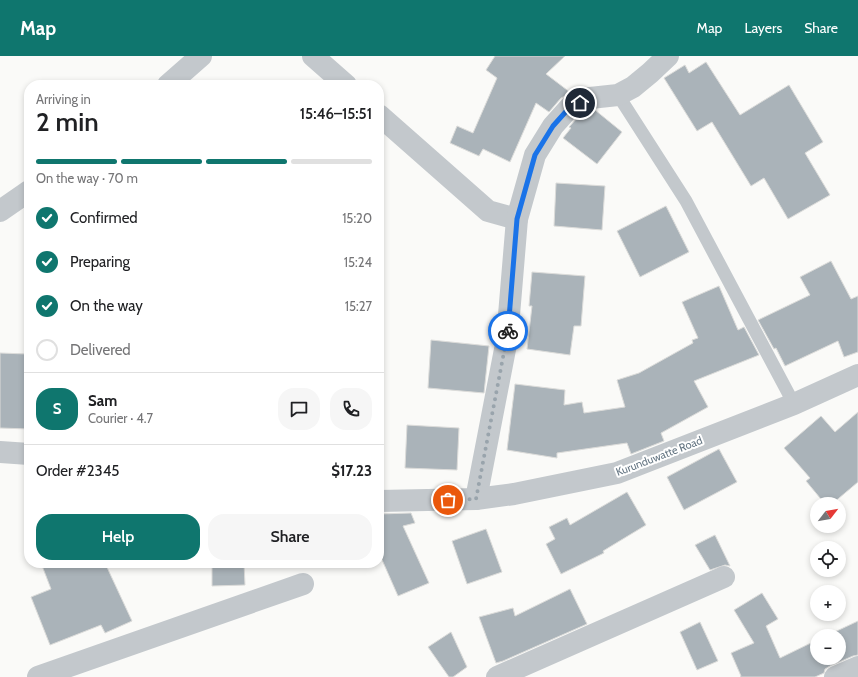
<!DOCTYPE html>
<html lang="en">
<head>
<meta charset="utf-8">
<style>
	:root { --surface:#fff; --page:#f6f6f6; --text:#202124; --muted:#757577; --line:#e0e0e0; --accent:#0f766e }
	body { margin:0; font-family:Cabin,sans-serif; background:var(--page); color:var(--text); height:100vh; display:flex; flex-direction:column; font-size:15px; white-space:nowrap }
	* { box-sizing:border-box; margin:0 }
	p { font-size:13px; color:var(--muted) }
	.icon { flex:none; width:22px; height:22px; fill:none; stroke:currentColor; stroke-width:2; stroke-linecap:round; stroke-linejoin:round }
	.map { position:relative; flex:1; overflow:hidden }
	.panel { position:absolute; left:24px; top:24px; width:360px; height:488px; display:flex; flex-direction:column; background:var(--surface); border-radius:16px; box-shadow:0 2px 6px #0003 }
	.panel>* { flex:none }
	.needle { width:26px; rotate:59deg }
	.controls { position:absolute; left:810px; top:441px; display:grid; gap:8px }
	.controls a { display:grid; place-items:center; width:36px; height:36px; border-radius:50%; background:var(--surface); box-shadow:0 2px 6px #0003; font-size:20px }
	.pin { position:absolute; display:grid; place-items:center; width:34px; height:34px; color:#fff; margin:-17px; border:2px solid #fff; border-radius:50%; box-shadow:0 1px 4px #0007 }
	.courier { position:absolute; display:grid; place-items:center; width:40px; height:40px; margin:-20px; border:3px solid #1a73e8; border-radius:50%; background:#fff; color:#222; box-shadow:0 1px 5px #0007 }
	.head em { font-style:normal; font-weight:600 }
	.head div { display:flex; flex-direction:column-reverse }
	.head { display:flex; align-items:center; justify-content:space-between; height:68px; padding:0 12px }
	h1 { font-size:26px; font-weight:600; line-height:30px }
	.bar { display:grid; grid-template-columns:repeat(4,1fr); gap:6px 4px; align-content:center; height:48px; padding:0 12px }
	.bar i { height:5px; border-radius:3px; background:var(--line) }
	.bar .active { background:var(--accent) }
	.bar p { grid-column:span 4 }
	.line { display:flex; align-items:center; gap:10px; padding:0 12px; border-top:1px solid var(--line) }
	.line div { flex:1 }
	.round { display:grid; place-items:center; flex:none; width:42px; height:42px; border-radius:16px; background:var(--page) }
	ol { padding:0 12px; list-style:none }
	li { display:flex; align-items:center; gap:12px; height:44px }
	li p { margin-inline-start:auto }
	li .icon { padding:4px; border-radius:50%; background:var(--accent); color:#fff; stroke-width:4 }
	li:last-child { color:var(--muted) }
	li i { width:22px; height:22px; border:2px solid var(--line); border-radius:50% }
	.cta { display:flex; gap:8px; margin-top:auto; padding:8px 12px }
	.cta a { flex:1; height:46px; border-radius:16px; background:var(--accent); color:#fff; font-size:16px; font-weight:600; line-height:46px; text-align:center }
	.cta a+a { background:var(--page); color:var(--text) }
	header { display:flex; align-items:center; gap:24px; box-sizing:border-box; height:56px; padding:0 20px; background:var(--accent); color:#fff }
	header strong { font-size:19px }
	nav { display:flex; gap:22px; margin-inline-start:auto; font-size:14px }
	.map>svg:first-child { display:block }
	.building { fill:#aab3b9; stroke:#dcdcda }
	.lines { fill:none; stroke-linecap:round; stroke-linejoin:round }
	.service { stroke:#c3c8cc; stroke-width:13 }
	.minor { stroke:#c3c8cc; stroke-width:22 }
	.done { stroke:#99a4ac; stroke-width:4; stroke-dasharray:0 7.2 }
	.route { stroke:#1a73e8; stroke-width:5 }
	.labels { text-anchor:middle; stroke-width:4; stroke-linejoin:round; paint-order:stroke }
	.street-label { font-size:11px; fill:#657683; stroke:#fff }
</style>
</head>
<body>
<header>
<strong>Map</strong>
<nav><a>Map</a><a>Layers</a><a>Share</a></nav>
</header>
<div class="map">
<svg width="858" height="621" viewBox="0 0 858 621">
	<rect width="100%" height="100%" fill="#fafaf8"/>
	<g class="building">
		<polygon points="495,0 565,0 546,18 571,37 561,42 549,56 536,47 510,106 483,93 479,100 450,87 457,70 473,77 497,22 486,14"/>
		<polygon points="706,6 740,59 789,29 823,86 805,97 830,139 788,163 764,122 751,130 712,66 697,75 664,22 685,9 689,17"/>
		<polygon points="595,54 622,76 597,108 563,82 571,72 569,71 578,61"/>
		<polygon points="556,127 605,130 602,174 554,170"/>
		<polygon points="666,150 689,196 640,221 617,175"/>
		<polygon points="831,205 851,243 858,240 858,296 844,301 838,285 785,310 776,292 774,293 758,264 810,239 800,221"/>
		<polygon points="532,216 585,220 581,270 574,270 570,299 527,293 532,250 529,250"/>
		<polygon points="719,230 738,274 744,271 759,299 694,325 708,351 661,377 664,385 631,398 627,387 557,397 557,402 507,394 515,328 565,334 564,349 582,346 584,357 625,351 617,324 639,317 693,287 692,284 698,282 682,246"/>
		<polygon points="431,284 489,290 484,337 428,332"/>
		<polygon points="0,297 27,298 26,332 29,332 29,373 0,372"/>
		<polygon points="858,356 858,426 832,448 825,448 806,425 810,422 784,392 821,360 835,376"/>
		<polygon points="407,369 459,372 457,414 405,412"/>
		<polygon points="719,393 737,426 684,454 667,421"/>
		<polygon points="627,436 646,469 603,495 604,497 561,518 546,488 555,483 549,471 567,462 570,469"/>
		<polygon points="411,457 415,467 403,470 429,527 398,540 379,497 379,458"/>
		<polygon points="486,473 502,516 467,528 452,485"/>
		<polygon points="715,479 730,510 725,509 710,514 695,489"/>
		<polygon points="41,507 105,507 132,565 105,577 101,569 50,589 31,541 51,533"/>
		<polygon points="212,507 244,507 245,529 212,530"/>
		<polygon points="570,533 587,568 503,605 496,607 479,561 513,552 515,560"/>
		<polygon points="762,537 778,563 766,570 780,602 817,584 817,602 839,602 839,580 826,580 858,565 858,599 853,600 830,610 825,613 824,617 815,621 740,621 741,620 731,597 754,587 734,554"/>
		<polygon points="700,566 718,605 697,614 680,576"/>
		<polygon points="451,576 467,611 453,621 449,621 428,591"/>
	</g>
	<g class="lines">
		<polyline class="service" points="618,39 686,145 794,348"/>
		<g class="minor">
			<polyline points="313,0 346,29"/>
			<polyline points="168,29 201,0"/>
			<polyline points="379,59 488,155 517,163"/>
			<polyline points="0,155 29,135"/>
			<polyline points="0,396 29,398"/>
			<polyline points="476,443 507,283 517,163 535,99 553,70 570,51 590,42 618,39 633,31 650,17 668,0"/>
			<polyline points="379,445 476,443 514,438 617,417 794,348 858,319"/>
			<polyline points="38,621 303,528"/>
			<polyline points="497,621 724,521"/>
			<polyline points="835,621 858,611"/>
		</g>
	</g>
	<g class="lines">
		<polyline class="done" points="448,444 476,443 508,275"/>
		<polyline class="route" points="508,275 517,163 535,99 553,70 570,51 580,47"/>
	</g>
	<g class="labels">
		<g class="street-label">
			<text transform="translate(659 400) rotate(-21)" y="4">Kurunduwatte Road</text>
		</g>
	</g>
</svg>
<div class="controls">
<a><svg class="needle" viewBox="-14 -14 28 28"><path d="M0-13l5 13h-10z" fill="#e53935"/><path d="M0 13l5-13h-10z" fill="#757577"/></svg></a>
<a><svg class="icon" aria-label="locate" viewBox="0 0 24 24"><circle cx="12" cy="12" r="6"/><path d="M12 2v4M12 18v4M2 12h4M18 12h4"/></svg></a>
<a>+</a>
<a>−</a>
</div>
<div class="pin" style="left:448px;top:444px;background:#ea580c"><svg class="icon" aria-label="bag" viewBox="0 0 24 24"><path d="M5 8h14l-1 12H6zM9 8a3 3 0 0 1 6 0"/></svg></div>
<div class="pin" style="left:580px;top:47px;background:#1f2937"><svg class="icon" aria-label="home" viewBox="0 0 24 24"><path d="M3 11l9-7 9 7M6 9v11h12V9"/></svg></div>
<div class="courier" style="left:508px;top:275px"><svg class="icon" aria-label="bike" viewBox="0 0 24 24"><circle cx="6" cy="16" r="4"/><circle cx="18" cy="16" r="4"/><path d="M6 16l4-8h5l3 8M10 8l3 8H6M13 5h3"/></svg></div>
<section class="panel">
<div class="head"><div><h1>2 min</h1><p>Arriving in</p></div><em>15:46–15:51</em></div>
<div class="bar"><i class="active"></i><i class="active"></i><i class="active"></i><i></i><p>On the way · 70 m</p></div>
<ol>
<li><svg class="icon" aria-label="check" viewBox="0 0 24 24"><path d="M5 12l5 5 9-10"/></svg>Confirmed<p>15:20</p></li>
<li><svg class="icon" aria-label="check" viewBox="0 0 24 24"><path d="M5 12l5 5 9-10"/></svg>Preparing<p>15:24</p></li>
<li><svg class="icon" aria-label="check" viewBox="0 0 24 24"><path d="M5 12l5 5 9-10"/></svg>On the way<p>15:27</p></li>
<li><i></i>Delivered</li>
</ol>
<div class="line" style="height:72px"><b class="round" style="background:var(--accent);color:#fff">S</b><div><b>Sam</b><p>Courier · 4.7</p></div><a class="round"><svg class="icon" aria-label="chat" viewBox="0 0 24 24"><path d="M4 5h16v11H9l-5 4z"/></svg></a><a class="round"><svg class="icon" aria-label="phone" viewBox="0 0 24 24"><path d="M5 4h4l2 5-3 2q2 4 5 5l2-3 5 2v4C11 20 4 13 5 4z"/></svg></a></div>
<div class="line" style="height:52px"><div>Order #2345</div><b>$17.23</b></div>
<div class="cta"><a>Help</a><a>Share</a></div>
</section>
</div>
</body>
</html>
